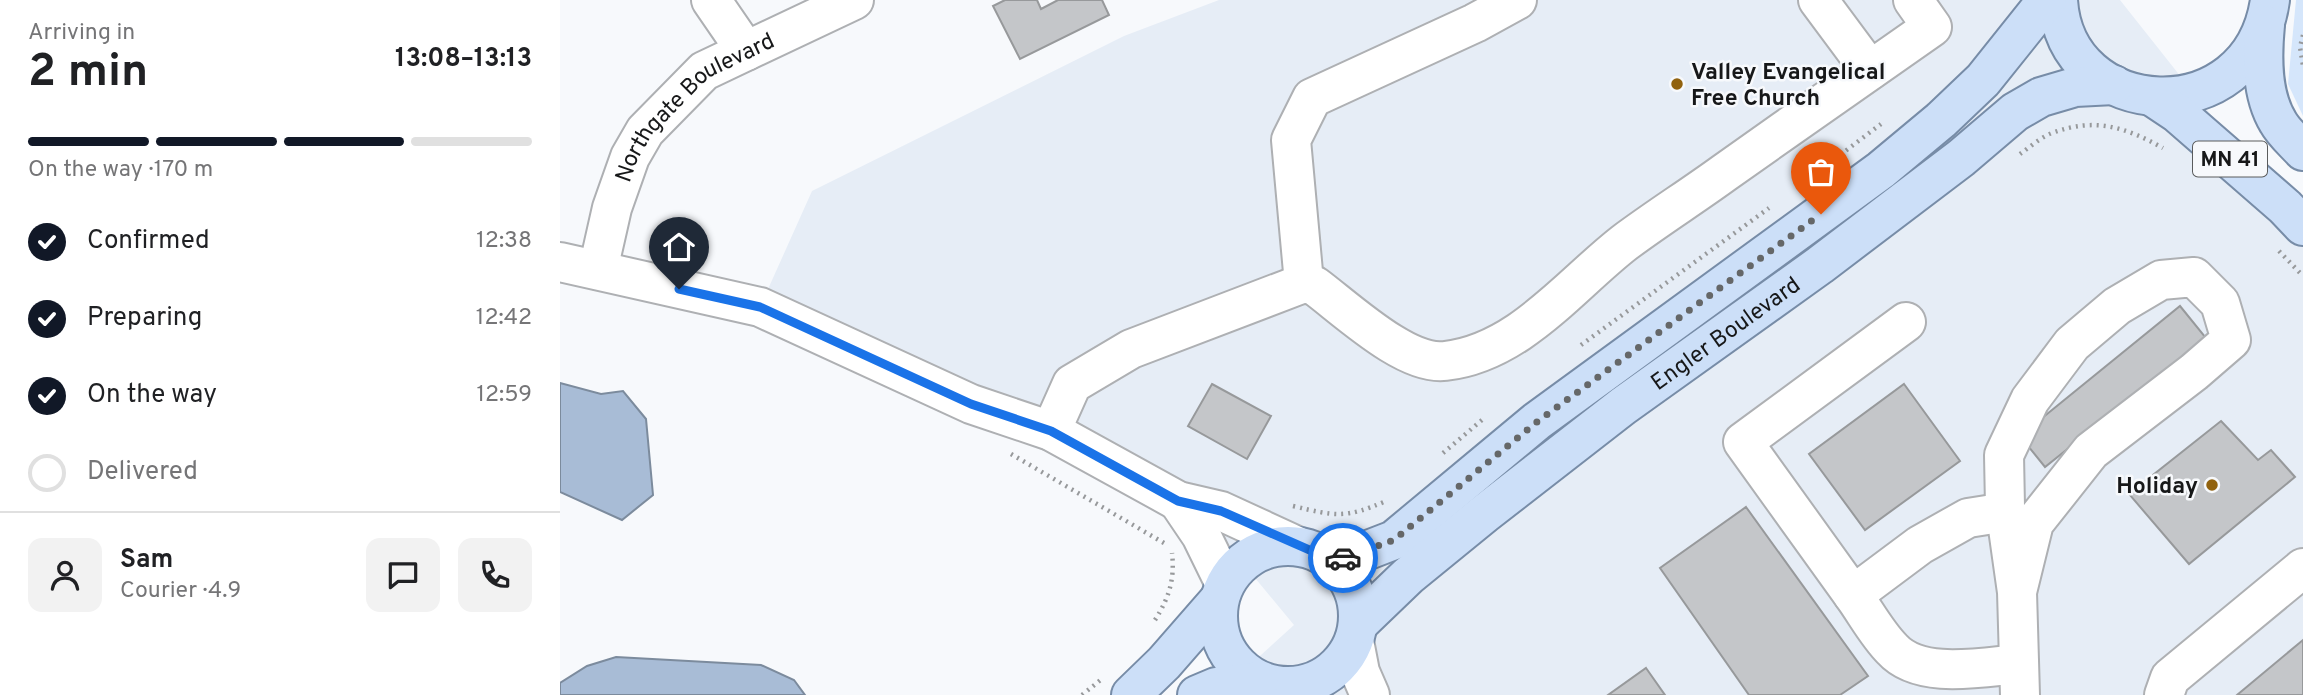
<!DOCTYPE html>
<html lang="en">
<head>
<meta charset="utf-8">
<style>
	:root { --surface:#fff; --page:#f2f2f2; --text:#202124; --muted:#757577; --line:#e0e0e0; --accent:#111827 }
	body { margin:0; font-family:Overpass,sans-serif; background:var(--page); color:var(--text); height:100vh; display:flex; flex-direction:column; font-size:26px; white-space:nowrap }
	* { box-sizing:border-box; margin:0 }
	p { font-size:23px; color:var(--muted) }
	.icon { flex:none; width:38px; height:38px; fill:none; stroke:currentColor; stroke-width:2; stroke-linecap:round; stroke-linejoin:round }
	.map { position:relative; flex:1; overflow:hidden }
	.sheet { display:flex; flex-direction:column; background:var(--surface); width:560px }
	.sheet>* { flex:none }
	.pin { position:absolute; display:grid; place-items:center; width:60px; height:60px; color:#fff; margin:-72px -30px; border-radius:50% 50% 50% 0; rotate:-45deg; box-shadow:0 0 7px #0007 }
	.pin .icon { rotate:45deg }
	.courier { position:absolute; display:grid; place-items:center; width:70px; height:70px; margin:-35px; border:5px solid #1a73e8; border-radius:50%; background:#fff; color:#222; box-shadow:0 2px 9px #0007 }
	.head em { font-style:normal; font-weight:700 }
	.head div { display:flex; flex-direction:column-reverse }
	.head { display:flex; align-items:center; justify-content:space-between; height:119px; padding:0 28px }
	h1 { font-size:46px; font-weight:700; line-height:52px }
	.bar { display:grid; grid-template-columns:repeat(4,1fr); gap:10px 7px; align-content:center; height:84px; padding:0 28px }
	.bar i { height:9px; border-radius:5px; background:var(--line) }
	.bar .active { background:var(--accent) }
	.bar p { grid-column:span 4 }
	.line { display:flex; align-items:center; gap:18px; padding:0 28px; border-top:2px solid var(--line) }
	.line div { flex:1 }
	.round { display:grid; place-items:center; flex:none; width:74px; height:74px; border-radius:14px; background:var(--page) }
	ol { padding:0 28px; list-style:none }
	li { display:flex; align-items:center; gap:21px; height:77px }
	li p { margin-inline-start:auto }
	li .icon { padding:7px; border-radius:50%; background:var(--accent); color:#fff; stroke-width:4 }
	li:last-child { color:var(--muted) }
	li i { width:38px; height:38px; border:4px solid var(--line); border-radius:50% }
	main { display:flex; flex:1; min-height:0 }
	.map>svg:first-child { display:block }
	.built { fill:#e6edf6 }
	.green { fill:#d5e6fb }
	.water { fill:#a8bcd6; stroke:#7c8b9d; stroke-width:2 }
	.building { fill:#c4c6c9; stroke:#97999b; stroke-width:2 }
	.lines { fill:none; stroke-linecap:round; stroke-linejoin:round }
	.minor-casing { stroke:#aeb0b3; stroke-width:42 }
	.major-casing { stroke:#778ca7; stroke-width:42 }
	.path { stroke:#97999b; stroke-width:4.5; stroke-dasharray:2 5; stroke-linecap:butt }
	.minor { stroke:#fff; stroke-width:38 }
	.major { stroke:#ccdff8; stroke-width:38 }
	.done { stroke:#656768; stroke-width:7; stroke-dasharray:0 12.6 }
	.route { stroke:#1a73e8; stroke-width:9 }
	.poi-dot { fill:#91620e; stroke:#f7f9fc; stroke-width:2.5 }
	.labels { text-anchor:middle; stroke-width:5; stroke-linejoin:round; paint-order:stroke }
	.shield { fill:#f7f9fc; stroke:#5a5c5d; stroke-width:2 }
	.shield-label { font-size:21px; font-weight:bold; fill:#171819 }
	.poi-label { font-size:23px; font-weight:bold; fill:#171819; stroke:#f7f9fc; text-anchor:start }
	.street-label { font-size:23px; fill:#171819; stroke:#f7f9fc }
</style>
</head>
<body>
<main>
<section class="sheet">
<div class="head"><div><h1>2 min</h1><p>Arriving in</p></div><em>13:08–13:13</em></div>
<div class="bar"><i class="active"></i><i class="active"></i><i class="active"></i><i></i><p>On the way · 170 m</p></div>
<ol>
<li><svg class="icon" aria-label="check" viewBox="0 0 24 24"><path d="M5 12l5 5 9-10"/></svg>Confirmed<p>12:38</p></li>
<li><svg class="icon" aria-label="check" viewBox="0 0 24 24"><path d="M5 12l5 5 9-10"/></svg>Preparing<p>12:42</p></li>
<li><svg class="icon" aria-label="check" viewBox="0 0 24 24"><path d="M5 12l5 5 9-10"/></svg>On the way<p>12:59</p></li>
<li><i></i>Delivered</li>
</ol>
<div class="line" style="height:126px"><a class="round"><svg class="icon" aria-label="person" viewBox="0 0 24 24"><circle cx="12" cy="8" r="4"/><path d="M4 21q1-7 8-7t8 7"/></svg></a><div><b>Sam</b><p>Courier · 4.9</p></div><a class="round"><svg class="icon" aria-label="chat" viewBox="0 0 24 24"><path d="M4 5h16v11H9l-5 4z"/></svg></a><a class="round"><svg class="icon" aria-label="phone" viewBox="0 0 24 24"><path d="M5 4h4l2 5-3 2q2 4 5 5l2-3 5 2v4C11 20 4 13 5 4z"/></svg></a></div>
</section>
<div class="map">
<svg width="1743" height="695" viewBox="0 0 1743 695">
	<rect width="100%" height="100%" fill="#f7f9fc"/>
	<polygon class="built" points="659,0 1560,0 1743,231 1743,695 657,695 734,625 647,520 200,307 252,191 564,36"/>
	<polygon class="green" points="1736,0 1743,0 1743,116 1728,84"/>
	<g class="water">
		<polygon points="0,383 41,394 63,391 86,419 93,495 62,520 0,492"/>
		<polygon points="56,657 201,665 234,680 245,695 0,695 0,683 27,666"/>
	</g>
	<g class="building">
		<polygon points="445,0 477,0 481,9 498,0 542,0 549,15 460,59 433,6"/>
		<polygon points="1620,306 1646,338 1485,467 1460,436"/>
		<polygon points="652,384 711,416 687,459 628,426"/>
		<polygon points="1344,384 1400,461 1305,530 1249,454"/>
		<polygon points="1661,421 1698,460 1711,450 1735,477 1629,564 1569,494"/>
		<polygon points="1186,507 1308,676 1280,695 1189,695 1100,568"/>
		<polygon points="1743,640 1743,695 1677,695"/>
		<polygon points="1086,668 1105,695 1048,695"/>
	</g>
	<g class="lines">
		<defs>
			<g id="minor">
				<polyline points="151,0 186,51"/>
				<polyline points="1258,0 1310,70"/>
				<polyline points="0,262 200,307 411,404 491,431 618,501 661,511 737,546"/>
				<path id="s1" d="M38 270 52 208 70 157 85 131 144 71 294 0"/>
				<polyline points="744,283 731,140 752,98 915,23 957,0"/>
				<path d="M491 431 512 384 571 349 744 283 755 286C786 309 846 366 885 361 959 353 1010 285 1064 243 1096 219 1131 197 1164 173 1233 124 1302 76 1372 27L1353 0"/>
				<polyline points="618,501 641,535 665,584"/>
				<path d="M1446 512 1408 518 1360 545 1293 595C1306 613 1317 634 1332 649 1360 680 1422 667 1459 664"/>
				<polyline points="1457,592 1474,523 1531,451 1634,372 1671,340 1660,303 1634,277 1601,280 1557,306 1512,344 1470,400 1444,455 1445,507 1457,592 1460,695"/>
				<polyline points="1293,595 1183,442 1346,322"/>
				<polyline points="794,641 800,672 810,695"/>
				<polyline points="728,687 741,695"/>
				<polyline points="1604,695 1610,678 1743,568"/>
			</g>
			<g id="major">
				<path d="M1498 0C1505 123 1691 134 1710 0"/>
				<path d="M1705 25C1702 56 1701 94 1718 122 1724 133 1735 142 1743 151"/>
				<polyline points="1593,97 1617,113 1725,207 1743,226"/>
				<circle cx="728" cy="616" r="70"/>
				<polyline points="770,559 790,557 834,540 977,421 1321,170 1381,120 1423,80 1487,0"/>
				<path id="s2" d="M798 624 848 576 924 514 1063 406 1260 265 1401 158 1455 112 1481 97 1515 87 1554 85"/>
				<polyline points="571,695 604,663 659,600"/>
				<polyline points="637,695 656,687 699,681"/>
			</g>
		</defs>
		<use href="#minor" class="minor-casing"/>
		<use href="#major" class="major-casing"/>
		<g class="path">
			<polyline points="1743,35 1740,47 1743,66"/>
			<path d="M1460 154C1470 147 1481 137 1492 133 1535 117 1565 127 1603 148"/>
			<polyline points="1247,180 1321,124"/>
			<polyline points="1719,251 1743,276"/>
			<polyline points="1021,345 1209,208"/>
			<polyline points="883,453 922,420"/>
			<polyline points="451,454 604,543"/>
			<path d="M733 506C775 516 785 519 826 501"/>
			<path d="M595 620C609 598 615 579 612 553"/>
			<polyline points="522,695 543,678"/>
		</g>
		<use href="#minor" class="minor"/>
		<use href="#major" class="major"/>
	</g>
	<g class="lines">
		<polyline class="done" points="783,558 834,540 978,421 1261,214"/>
		<polyline class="route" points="119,289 200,307 411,404 491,431 618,501 661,511 770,559 783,558"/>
	</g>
	<g class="poi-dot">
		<circle cx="1117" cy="84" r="7"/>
		<circle cx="1652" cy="485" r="7"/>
	</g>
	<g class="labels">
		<rect class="shield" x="1633" y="141.5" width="74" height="35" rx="5"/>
		<g class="shield-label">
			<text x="1670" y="166">MN 41</text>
		</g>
		<g class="poi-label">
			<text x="1131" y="79">Valley Evangelical<tspan x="1131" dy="26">Free Church</tspan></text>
			<text x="1638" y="493" text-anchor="end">Holiday</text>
		</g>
		<g class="street-label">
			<text dy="8" stroke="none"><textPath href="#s1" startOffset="200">Northgate Boulevard</textPath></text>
			<text dy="8" stroke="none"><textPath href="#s2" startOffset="469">Engler Boulevard</textPath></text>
		</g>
	</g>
</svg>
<div class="pin" style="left:1261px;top:214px;background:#ea580c"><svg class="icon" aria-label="bag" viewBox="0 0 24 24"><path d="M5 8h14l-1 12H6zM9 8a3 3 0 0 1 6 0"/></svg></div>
<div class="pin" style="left:119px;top:289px;background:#1f2937"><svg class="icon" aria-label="home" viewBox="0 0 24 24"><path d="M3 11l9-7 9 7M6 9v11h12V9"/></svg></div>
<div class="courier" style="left:783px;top:558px"><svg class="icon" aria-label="car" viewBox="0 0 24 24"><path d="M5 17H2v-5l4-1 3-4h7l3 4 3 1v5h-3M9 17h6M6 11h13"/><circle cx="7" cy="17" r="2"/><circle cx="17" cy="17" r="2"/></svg></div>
</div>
</main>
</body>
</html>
